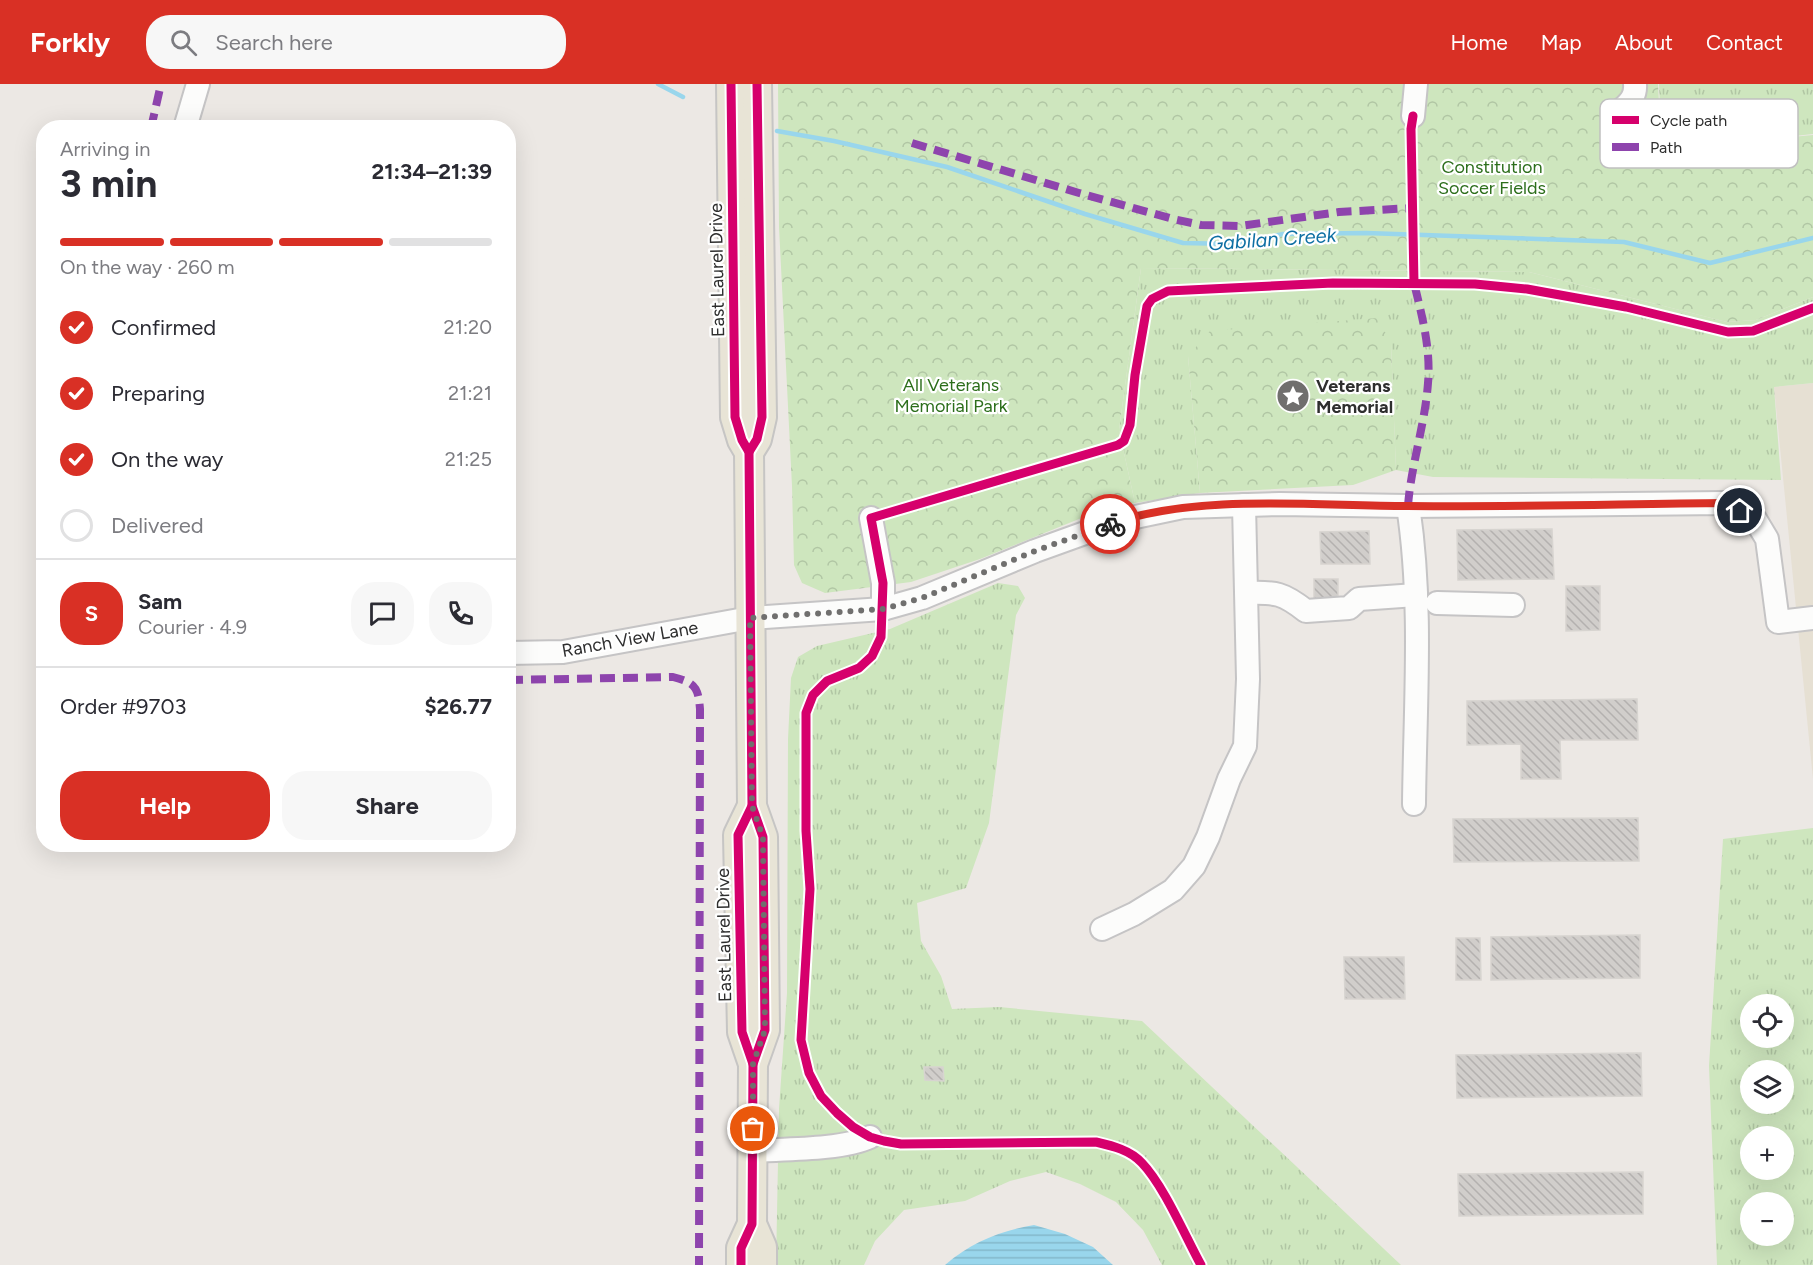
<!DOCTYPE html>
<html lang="en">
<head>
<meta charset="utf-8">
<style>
	:root { --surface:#fff; --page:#f7f7f7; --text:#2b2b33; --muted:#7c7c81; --line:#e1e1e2; --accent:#d93025 }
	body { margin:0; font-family:Figtree,sans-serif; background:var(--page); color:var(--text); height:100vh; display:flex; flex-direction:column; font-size:22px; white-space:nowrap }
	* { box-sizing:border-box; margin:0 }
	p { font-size:20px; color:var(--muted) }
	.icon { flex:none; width:33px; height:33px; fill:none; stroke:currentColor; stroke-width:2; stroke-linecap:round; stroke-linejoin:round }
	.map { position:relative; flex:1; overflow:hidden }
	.panel { position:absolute; left:36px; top:36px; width:480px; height:732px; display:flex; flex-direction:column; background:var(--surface); border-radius:24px; box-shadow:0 6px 24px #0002 }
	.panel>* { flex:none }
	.buttons { position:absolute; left:1740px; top:910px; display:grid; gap:12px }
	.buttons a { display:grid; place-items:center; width:54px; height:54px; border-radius:50%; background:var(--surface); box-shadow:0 6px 24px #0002; font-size:30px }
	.pin { position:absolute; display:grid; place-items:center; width:51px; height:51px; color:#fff; margin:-26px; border:3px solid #fff; border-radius:50%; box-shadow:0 2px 6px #0007 }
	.courier { position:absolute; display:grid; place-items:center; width:60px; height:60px; margin:-30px; border:4px solid #d93025; border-radius:50%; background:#fff; color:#222; box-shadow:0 2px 8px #0007 }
	.overview em { font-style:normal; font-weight:700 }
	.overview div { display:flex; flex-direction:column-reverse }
	.overview { display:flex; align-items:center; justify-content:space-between; height:102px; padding:0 24px }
	h1 { font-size:39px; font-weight:700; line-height:45px }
	.bar { display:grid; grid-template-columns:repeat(4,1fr); gap:9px 6px; align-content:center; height:72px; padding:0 24px }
	.bar i { height:8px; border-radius:4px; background:var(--line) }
	.bar .on { background:var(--accent) }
	.bar p { grid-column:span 4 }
	.line { display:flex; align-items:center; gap:15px; padding:0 24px; border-top:2px solid var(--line) }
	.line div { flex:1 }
	.round { display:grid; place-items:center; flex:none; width:63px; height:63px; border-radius:24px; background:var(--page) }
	ol { padding:0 24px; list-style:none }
	li { display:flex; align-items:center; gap:18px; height:66px }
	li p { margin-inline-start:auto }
	li .icon { padding:6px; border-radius:50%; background:var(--accent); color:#fff; stroke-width:4 }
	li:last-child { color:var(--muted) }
	li i { width:33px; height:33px; border:3px solid var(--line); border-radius:50% }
	.cta { display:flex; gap:12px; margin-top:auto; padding:12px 24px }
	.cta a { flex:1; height:69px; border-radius:24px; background:var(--accent); color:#fff; font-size:24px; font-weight:700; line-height:69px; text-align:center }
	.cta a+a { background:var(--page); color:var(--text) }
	header { display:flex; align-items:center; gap:36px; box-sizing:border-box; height:84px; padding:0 30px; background:var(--accent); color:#fff }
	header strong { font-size:28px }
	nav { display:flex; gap:33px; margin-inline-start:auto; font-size:21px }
	.search { width:420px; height:54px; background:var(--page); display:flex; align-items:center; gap:15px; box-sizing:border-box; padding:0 21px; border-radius:24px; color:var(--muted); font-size:22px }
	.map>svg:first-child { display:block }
	.education { fill:#e6e0d3 }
	.grass { fill:url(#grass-tufts); fill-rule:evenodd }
	.forest { fill:url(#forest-crowns) }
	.water { fill:url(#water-rules) }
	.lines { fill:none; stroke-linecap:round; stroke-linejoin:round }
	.stream { stroke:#99d6ec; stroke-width:4.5 }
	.building { fill:url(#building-back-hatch); stroke:#d7d4d0; stroke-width:1.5 }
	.minor-casing { stroke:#c5c4c5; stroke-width:26 }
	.major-casing { stroke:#c6c5c4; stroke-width:32 }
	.minor { stroke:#fcfcfb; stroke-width:22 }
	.major { stroke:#e8e4d6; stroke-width:28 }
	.quiet { stroke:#8e44ad; stroke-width:8; stroke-dasharray:15 8; stroke-linecap:butt }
	.cycleway-casing { stroke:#fff; stroke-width:13 }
	.cycleway { stroke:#d6006c; stroke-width:9 }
	.done { stroke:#706f6e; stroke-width:6; stroke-dasharray:0 10.8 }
	.route { stroke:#d93025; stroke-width:8 }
	.labels { text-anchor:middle; stroke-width:4.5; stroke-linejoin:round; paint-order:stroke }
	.park-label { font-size:18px; fill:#2c6e1b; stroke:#fff }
	.street-label { font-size:18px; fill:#2e2e2e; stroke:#fff }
	.poi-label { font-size:18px; font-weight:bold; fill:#2e2e2e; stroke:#fff; text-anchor:start }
	.water-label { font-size:20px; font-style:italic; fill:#0d6fa3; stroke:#fff }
	.key { fill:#fff; stroke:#c0c0c0; stroke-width:1.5 }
	.key-label { font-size:16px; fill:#2e2e2e }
</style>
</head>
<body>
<header>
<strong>Forkly</strong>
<div class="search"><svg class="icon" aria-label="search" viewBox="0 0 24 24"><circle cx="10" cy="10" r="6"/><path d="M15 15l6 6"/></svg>Search here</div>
<nav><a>Home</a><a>Map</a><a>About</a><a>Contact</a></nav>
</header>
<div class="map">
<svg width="1813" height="1181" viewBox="0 0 1813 1181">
	<defs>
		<pattern id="grass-tufts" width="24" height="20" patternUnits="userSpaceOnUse" patternTransform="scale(1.5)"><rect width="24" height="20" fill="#cee6be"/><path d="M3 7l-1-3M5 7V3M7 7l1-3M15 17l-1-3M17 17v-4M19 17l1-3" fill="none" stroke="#b1c6a4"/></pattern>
		<pattern id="forest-crowns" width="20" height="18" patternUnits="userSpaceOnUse" patternTransform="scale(1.5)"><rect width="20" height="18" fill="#cee6be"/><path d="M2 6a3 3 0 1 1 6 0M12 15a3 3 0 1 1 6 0" fill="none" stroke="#b1c6a4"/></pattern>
		<pattern id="water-rules" width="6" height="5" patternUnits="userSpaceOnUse" patternTransform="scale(1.5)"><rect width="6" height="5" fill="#99d6ec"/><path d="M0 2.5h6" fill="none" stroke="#84b8cb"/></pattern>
		<pattern id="building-back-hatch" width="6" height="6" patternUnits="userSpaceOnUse" patternTransform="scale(1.5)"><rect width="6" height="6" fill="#d1cecb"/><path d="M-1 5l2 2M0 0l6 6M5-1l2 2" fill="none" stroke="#b4b1af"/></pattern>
	</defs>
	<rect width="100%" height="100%" fill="#ece8e4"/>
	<polygon class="education" points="1813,299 1813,695 1774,303"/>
	<g class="grass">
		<polygon points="1659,0 1813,0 1813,50 1749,57 1662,75"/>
		<polygon points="1141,184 1529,188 1727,238 1756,236 1813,213 1813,299 1774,303 1781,396 1433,393 1396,386 1391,260 1188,272 1200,409 1135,419 1119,346"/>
		<polygon points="998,499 1018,502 1025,514 1016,531 989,739 966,804 917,819 921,857 941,892 952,925 999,923 1142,937 1401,1181 1162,1181 1143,1146 1116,1118 1080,1100 1046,1088 1010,1097 965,1117 904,1126 875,1157 864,1181 776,1181 779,1025 787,909 788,655 791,594 798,573 817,562 890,545"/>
		<path d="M1813 744V1181H1717L1709 982 1723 755ZM1750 921H1784V954H1750ZM1750 987H1784V1020H1750ZM1750 1053H1784V1086H1750ZM1750 1119H1784V1152H1750Z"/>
	</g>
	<g class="forest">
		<polygon points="778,0 1658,0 1662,75 1749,57 1813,51 1813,213 1756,236 1727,238 1529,188 1141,184 1119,346 1135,419 1079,435 980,475 911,498 825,509 802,499 794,481 792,402 779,143"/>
		<polygon points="1378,234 1391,260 1396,386 1353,401 1200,409 1188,272 1210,247"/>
	</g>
	<path class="water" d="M1034 1141 1065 1150 1093 1163 1113 1181H945C972 1158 1000 1147 1034 1141Z"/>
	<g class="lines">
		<g class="stream">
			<polyline points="658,0 683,13"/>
			<polyline points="777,47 834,57 947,83 1085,130 1183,159 1235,160 1283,150 1366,149 1624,158 1710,179 1813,154"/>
		</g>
	</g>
	<g class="building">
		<polygon points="1552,445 1554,495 1458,496 1457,446"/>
		<polygon points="1369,447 1370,480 1321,480 1320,448"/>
		<rect x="1314" y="495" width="24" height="28"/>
		<polygon points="1566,502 1600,502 1600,546 1566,547"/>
		<polygon points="1637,615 1638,656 1560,656 1561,695 1521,695 1521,660 1467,661 1467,617"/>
		<polygon points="1638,734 1639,777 1454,778 1453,735"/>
		<polygon points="1640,851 1640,894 1491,896 1491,853"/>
		<polygon points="1456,854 1480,854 1481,896 1456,896"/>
		<polygon points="1344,873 1404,873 1405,915 1345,915"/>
		<polygon points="1641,969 1642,1012 1457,1014 1456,971"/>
		<polygon points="924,983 943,983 944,997 925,996"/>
		<polygon points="1643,1088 1643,1130 1459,1132 1458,1090"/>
	</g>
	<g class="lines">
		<defs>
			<g id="minor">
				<path d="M1622 25C1631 18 1636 11 1635 0"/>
				<polyline points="1413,32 1416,0"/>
				<polyline points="185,44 198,0"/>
				<path d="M1408 422C1423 520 1415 621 1414 720"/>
				<polyline points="871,434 883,499 883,525"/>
				<path d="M1247 509C1276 508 1283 509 1306 527L1349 524 1359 515 1416 511"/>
				<polyline points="1437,519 1513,521"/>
				<polyline points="508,569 563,568 750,534 883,525 922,514 1035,467 1121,436 1183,423 1280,420 1408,422 1725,419 1755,435 1767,455 1778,538 1813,534"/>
				<polyline points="1102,845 1134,830 1173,806 1194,782 1208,753 1229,695 1245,662 1248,595 1244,421"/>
				<path d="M753 1067C784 1065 842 1066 870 1053"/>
			</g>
			<g id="major">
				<polyline points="731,0 735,333 742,356 749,368 752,722 763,753 765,946 753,980 752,1140 741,1164 741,1181"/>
				<polyline points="749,368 757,355 762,333 757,0"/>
				<polyline points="752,722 738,751 742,948 753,980"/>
				<polyline points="752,1140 762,1163 762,1181"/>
			</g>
		</defs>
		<use href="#minor" class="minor-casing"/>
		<use href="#major" class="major-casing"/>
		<use href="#minor" class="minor"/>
		<use href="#major" class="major"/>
		<g class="quiet">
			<polyline points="151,44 161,0"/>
			<polyline points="912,59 1079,109 1173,135 1201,141 1240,142 1339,128 1413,124"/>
			<path d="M1408 422C1411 381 1425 341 1428 299 1431 265 1422 232 1414 199"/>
			<path d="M508 596 673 593C695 599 698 602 700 625L699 1181"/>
		</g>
		<defs>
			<g id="cycleway">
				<polyline points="731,0 735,333 742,356 749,368 752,722 763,753 765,946 753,980 752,1140 741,1164 741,1181"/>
				<polyline points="1413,32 1411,45 1414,199"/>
				<polyline points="749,368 757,355 762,333 757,0"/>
				<polyline points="752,722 738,751 742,948 753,980"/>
				<path d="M1201 1181C1185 1152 1164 1102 1142 1079 1130 1066 1113 1062 1096 1058L901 1060 884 1057 870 1053 853 1043 837 1029 821 1012 809 989 801 956 810 805 806 747V629L813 611 827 597 859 584 872 572 881 553 883 499 871 434 1118 361 1124 357 1130 341 1135 291 1147 222 1152 215 1168 207 1333 199 1475 200 1527 205 1626 223 1728 248 1753 247 1813 224"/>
			</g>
		</defs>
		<use href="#cycleway" class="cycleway-casing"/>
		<use href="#cycleway" class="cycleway"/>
	</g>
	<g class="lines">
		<polyline class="done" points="753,1045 753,980 765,946 763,753 752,722 750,534 883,525 922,514 1035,467 1110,440"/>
		<path class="route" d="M1110 440C1199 409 1314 422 1407 422 1513 423 1619 420 1725 419L1740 427"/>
	</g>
	<defs>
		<symbol id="sight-disc" viewBox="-11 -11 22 22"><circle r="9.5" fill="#706f6e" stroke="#fff"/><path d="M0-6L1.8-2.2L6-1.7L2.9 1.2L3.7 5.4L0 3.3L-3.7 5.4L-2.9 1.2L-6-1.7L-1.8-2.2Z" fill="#fff"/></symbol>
	</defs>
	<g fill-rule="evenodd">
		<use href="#sight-disc" x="1274" y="293" width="38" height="38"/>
	</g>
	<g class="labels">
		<g class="park-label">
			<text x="1492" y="89">Constitution<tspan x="1492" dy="21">Soccer Fields</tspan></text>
			<text x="951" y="307">All Veterans<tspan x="951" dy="21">Memorial Park</tspan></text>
		</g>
		<g class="street-label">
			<text transform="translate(717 186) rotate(-91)" y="6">East Laurel Drive</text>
			<text transform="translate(630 555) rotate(-10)" y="6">Ranch View Lane</text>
			<text transform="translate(724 851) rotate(-91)" y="6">East Laurel Drive</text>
		</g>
		<g class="poi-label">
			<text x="1316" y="308">Veterans<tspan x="1316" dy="21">Memorial</tspan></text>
		</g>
		<g class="water-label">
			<text transform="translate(1272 155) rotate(-4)" y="7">Gabilan Creek</text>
		</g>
	</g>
	<rect x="1600" y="15" width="198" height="69" rx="9" class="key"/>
	<rect x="1612" y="32" width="27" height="8" fill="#d6006c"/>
	<rect x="1612" y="59" width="27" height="8" fill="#8e44ad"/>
	<g class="key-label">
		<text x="1650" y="42">Cycle path</text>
		<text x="1650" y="69">Path</text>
	</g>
</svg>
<div class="buttons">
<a><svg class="icon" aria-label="locate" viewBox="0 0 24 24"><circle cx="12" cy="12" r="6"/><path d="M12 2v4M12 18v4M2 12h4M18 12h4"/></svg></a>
<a><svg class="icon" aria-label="layers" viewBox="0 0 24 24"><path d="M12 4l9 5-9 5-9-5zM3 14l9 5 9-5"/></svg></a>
<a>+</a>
<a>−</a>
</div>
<div class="pin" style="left:753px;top:1045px;background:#ea580c"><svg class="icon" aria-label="bag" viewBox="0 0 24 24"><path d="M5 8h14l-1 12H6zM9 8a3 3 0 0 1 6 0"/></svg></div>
<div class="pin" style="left:1740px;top:427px;background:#1f2937"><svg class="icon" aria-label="home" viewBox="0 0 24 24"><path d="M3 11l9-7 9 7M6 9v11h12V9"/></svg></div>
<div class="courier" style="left:1110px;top:440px"><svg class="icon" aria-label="bike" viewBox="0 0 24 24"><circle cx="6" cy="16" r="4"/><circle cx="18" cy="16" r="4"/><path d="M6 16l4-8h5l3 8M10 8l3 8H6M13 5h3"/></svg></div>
<section class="panel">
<div class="overview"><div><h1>3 min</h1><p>Arriving in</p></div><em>21:34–21:39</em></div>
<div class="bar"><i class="on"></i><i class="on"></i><i class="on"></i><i></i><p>On the way · 260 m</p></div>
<ol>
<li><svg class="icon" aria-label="check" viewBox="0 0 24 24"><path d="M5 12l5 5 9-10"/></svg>Confirmed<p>21:20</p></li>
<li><svg class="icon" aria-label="check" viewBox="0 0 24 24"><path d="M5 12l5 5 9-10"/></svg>Preparing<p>21:21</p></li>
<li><svg class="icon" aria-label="check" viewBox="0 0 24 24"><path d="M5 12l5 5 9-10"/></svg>On the way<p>21:25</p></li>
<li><i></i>Delivered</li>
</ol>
<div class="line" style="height:108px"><b class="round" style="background:var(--accent);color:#fff">S</b><div><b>Sam</b><p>Courier · 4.9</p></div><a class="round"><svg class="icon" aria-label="chat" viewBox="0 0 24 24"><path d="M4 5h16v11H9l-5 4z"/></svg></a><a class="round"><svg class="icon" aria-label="phone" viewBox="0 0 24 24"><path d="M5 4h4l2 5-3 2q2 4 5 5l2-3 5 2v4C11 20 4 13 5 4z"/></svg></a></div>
<div class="line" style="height:78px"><div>Order #9703</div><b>$26.77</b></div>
<div class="cta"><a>Help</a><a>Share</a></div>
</section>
</div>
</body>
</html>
